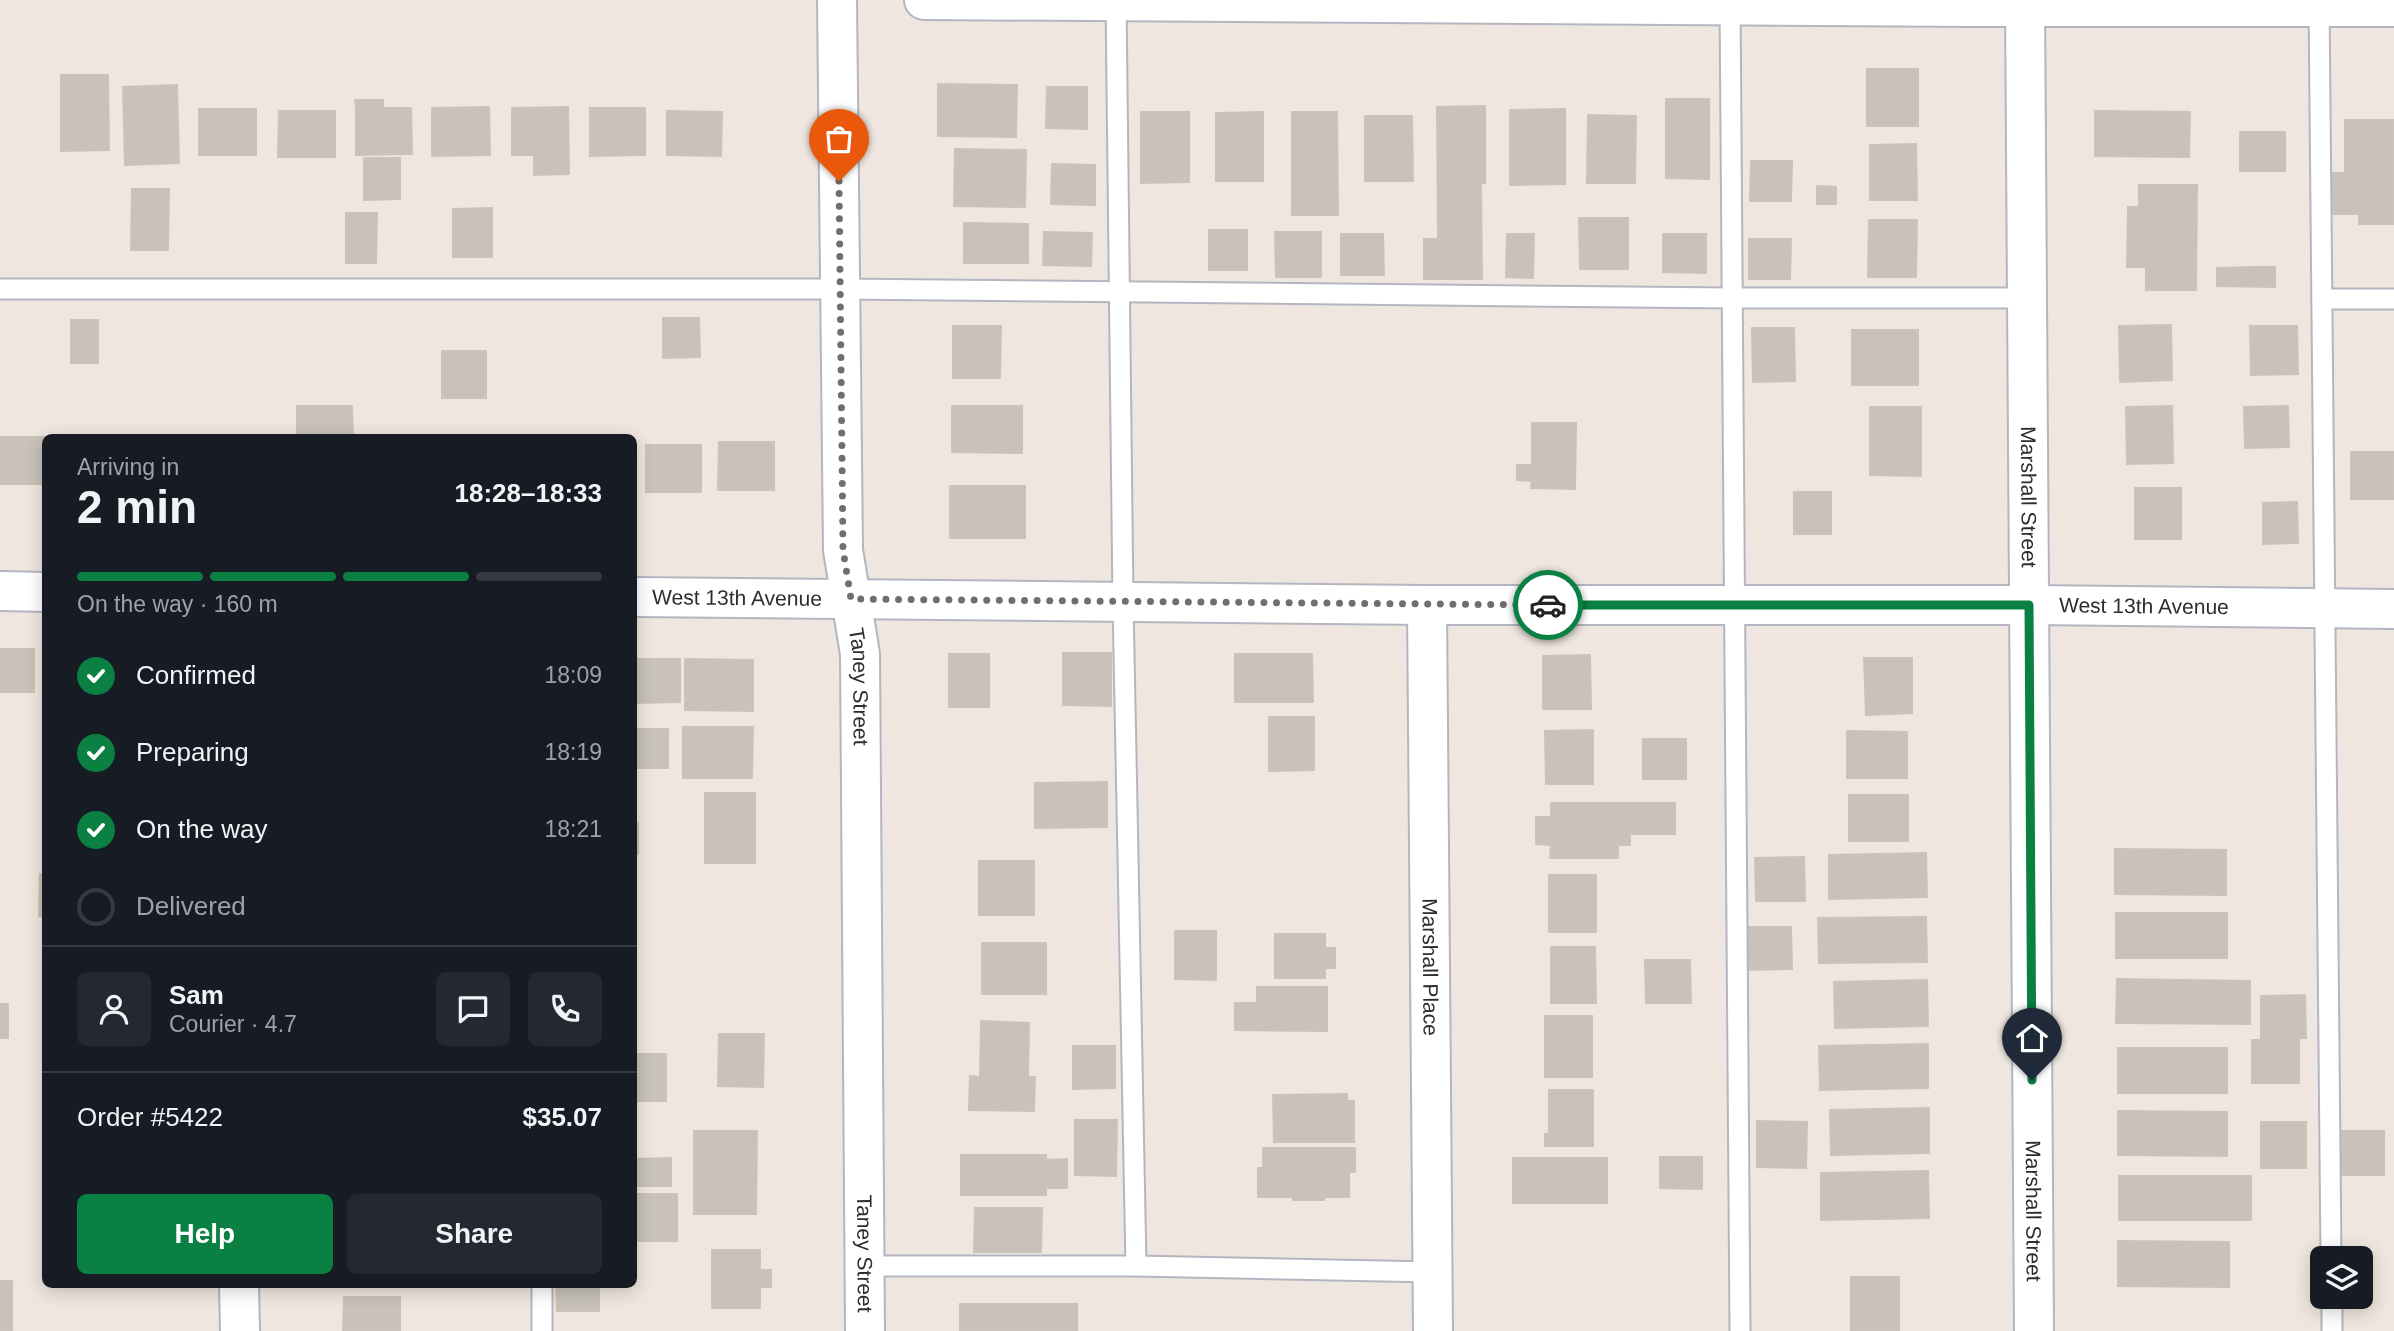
<!DOCTYPE html>
<html lang="en">
<head>
<meta charset="utf-8">
<style>
	:root { --surface:#171b24; --page:#242831; --text:#f1f3f6; --muted:#9ea1a6; --line:#363941; --accent:#0b8043 }
	body { margin:0; font-family:Helvetica,sans-serif; background:var(--page); color:var(--text); height:100vh; display:flex; flex-direction:column; font-size:26px; white-space:nowrap }
	* { box-sizing:border-box; margin:0 }
	p { font-size:23px; color:var(--muted) }
	.icon { flex:none; width:38px; height:38px; fill:none; stroke:currentColor; stroke-width:2; stroke-linecap:round; stroke-linejoin:round }
	.map { position:relative; flex:1; overflow:hidden }
	.sheet { position:absolute; left:42px; top:434px; width:595px; height:854px; display:flex; flex-direction:column; background:var(--surface); border-radius:10px; box-shadow:0 4px 18px #0003 }
	.sheet>* { flex:none }
	.tools { position:absolute; left:2310px; top:1246px; display:grid; gap:14px }
	.tools a { display:grid; place-items:center; width:63px; height:63px; border-radius:10px; background:var(--surface); box-shadow:0 4px 18px #0003; font-size:35px }
	.pin { position:absolute; display:grid; place-items:center; width:60px; height:60px; color:#fff; margin:-72px -30px; border-radius:50% 50% 50% 0; rotate:-45deg; box-shadow:0 0 7px #0007 }
	.pin .icon { rotate:45deg }
	.courier { position:absolute; display:grid; place-items:center; width:70px; height:70px; margin:-35px; border:5px solid #0b8043; border-radius:50%; background:#fff; color:#222; box-shadow:0 2px 9px #0007 }
	.headline em { font-style:normal; font-weight:800 }
	.headline div { display:flex; flex-direction:column-reverse }
	.headline { display:flex; align-items:center; justify-content:space-between; height:119px; padding:0 35px }
	h1 { font-size:46px; font-weight:800; line-height:52px }
	.bar { display:grid; grid-template-columns:repeat(4,1fr); gap:10px 7px; align-content:center; height:84px; padding:0 35px }
	.bar i { height:9px; border-radius:5px; background:var(--line) }
	.bar .current { background:var(--accent) }
	.bar p { grid-column:span 4 }
	.line { display:flex; align-items:center; gap:18px; padding:0 35px; border-top:2px solid var(--line) }
	.line div { flex:1 }
	.round { display:grid; place-items:center; flex:none; width:74px; height:74px; border-radius:10px; background:var(--page) }
	ol { padding:0 35px; list-style:none }
	li { display:flex; align-items:center; gap:21px; height:77px }
	li p { margin-inline-start:auto }
	li .icon { padding:7px; border-radius:50%; background:var(--accent); color:#fff; stroke-width:4 }
	li:last-child { color:var(--muted) }
	li i { width:38px; height:38px; border:4px solid var(--line); border-radius:50% }
	.action { display:flex; gap:14px; margin-top:auto; padding:14px 35px }
	.action a { flex:1; height:80px; border-radius:10px; background:var(--accent); color:#fff; font-size:28px; font-weight:800; line-height:80px; text-align:center }
	.action a+a { background:var(--page); color:var(--text) }
	.map>svg:first-child { display:block }
	.building { fill:#c8c2ba; stroke:#cbc3b8; stroke-width:2 }
	.lines { fill:none; stroke-linecap:round; stroke-linejoin:round }
	.service-casing { stroke:#b3b6c1; stroke-width:23 }
	.minor-casing { stroke:#b3b6c1; stroke-width:42 }
	.service { stroke:#fff; stroke-width:19 }
	.minor { stroke:#fff; stroke-width:38 }
	.done { stroke:#716e6b; stroke-width:7; stroke-dasharray:0 12.6 }
	.route { stroke:#0b8043; stroke-width:9 }
	.labels { text-anchor:middle; stroke-width:6; stroke-linejoin:round; paint-order:stroke }
	.street-label { font-size:21px; fill:#2d2d2d; stroke:#fff }
</style>
</head>
<body>
<div class="map">
<svg width="2394" height="1331" viewBox="0 0 2394 1331">
	<rect width="100%" height="100%" fill="#efe7df"/>
	<g class="building">
		<rect x="1867" y="69" width="51" height="57"/>
		<polygon points="61,75 108,75 109,150 61,151"/>
		<polygon points="938,84 1017,85 1016,137 938,136"/>
		<polygon points="177,85 179,163 125,165 123,87"/>
		<polygon points="1047,87 1087,87 1087,129 1046,128"/>
		<polygon points="1666,99 1709,99 1709,179 1666,178"/>
		<polygon points="355,100 383,100 383,108 356,105"/>
		<polygon points="356,105 367,105 367,108 411,108 412,154 356,155"/>
		<polygon points="1485,106 1485,183 1481,183 1482,279 1424,279 1424,239 1438,239 1437,107"/>
		<polygon points="489,107 490,155 432,156 432,108"/>
		<polygon points="568,107 569,174 534,175 534,155 512,155 512,108"/>
		<polygon points="590,108 645,108 645,155 590,156"/>
		<rect x="199" y="109" width="57" height="46"/>
		<polygon points="1565,109 1565,184 1510,185 1510,110"/>
		<polygon points="279,111 335,111 335,157 278,157"/>
		<polygon points="667,111 722,112 721,156 667,155"/>
		<polygon points="2095,111 2190,112 2189,157 2095,156"/>
		<polygon points="1141,112 1189,112 1189,182 1141,183"/>
		<polygon points="1263,112 1263,181 1216,181 1216,113"/>
		<polygon points="1292,112 1337,112 1338,215 1292,215"/>
		<polygon points="1588,115 1636,116 1635,183 1587,183"/>
		<polygon points="1365,116 1412,116 1413,181 1365,181"/>
		<polygon points="2345,120 2394,120 2394,224 2359,224 2359,214 2333,214 2333,173 2345,173"/>
		<rect x="2240" y="132" width="45" height="39"/>
		<polygon points="1916,144 1917,200 1870,200 1870,145"/>
		<polygon points="955,149 1026,150 1025,207 954,206"/>
		<polygon points="364,158 400,158 400,199 364,200"/>
		<polygon points="1751,161 1792,161 1791,201 1750,201"/>
		<polygon points="1052,164 1095,165 1095,205 1051,204"/>
		<polygon points="2139,185 2197,185 2196,290 2146,290 2146,267 2127,267 2128,207 2139,207"/>
		<polygon points="1817,186 1836,187 1836,204 1817,204"/>
		<polygon points="132,189 169,189 168,250 131,250"/>
		<polygon points="492,208 492,257 453,257 453,209"/>
		<polygon points="346,213 377,213 376,263 346,263"/>
		<polygon points="1579,218 1628,218 1628,269 1580,269"/>
		<polygon points="1869,220 1917,220 1916,277 1868,277"/>
		<polygon points="964,223 1028,224 1028,263 964,263"/>
		<rect x="1209" y="230" width="38" height="40"/>
		<polygon points="1044,232 1092,233 1091,266 1043,265"/>
		<polygon points="1275,232 1321,232 1321,277 1276,277"/>
		<polygon points="1341,234 1383,234 1384,275 1341,275"/>
		<polygon points="1507,234 1534,234 1533,278 1506,277"/>
		<polygon points="1663,234 1706,234 1706,273 1663,272"/>
		<polygon points="1749,239 1791,239 1790,279 1749,279"/>
		<polygon points="2256,267 2275,267 2275,287 2217,286 2217,268"/>
		<polygon points="663,318 699,318 700,357 663,358"/>
		<rect x="71" y="320" width="27" height="43"/>
		<polygon points="2171,325 2172,380 2120,382 2119,326"/>
		<polygon points="953,326 1001,326 1000,378 953,378"/>
		<polygon points="2250,326 2297,326 2298,374 2251,375"/>
		<polygon points="1752,328 1794,328 1795,381 1753,382"/>
		<rect x="1852" y="330" width="66" height="55"/>
		<rect x="442" y="351" width="44" height="47"/>
		<polygon points="297,406 352,406 353,438 297,438"/>
		<polygon points="952,406 1022,406 1022,453 952,452"/>
		<polygon points="2172,406 2173,463 2127,464 2126,407"/>
		<polygon points="2288,406 2289,447 2245,448 2244,407"/>
		<polygon points="1870,407 1921,407 1921,476 1870,475"/>
		<polygon points="1532,423 1576,423 1575,489 1531,488 1532,481 1517,480 1517,465 1532,465"/>
		<polygon points="0,437 53,437 46,438 46,484 0,484"/>
		<polygon points="719,442 774,442 774,490 718,490"/>
		<rect x="646" y="445" width="55" height="47"/>
		<rect x="2351" y="452" width="43" height="47"/>
		<rect x="950" y="486" width="75" height="52"/>
		<rect x="2135" y="488" width="46" height="51"/>
		<rect x="1794" y="492" width="37" height="42"/>
		<polygon points="2297,502 2298,543 2263,544 2263,503"/>
		<rect x="0" y="649" width="34" height="43"/>
		<polygon points="1063,653 1111,653 1111,706 1063,705"/>
		<rect x="949" y="654" width="40" height="53"/>
		<polygon points="1235,654 1312,654 1313,702 1235,702"/>
		<polygon points="1590,655 1591,709 1543,709 1543,656"/>
		<polygon points="1864,658 1912,658 1912,713 1866,715"/>
		<polygon points="635,659 680,659 680,702 636,703"/>
		<polygon points="685,659 753,660 753,711 685,710"/>
		<polygon points="1269,717 1314,717 1314,770 1269,771"/>
		<polygon points="683,727 753,727 752,778 683,778"/>
		<rect x="634" y="729" width="34" height="39"/>
		<polygon points="1593,730 1593,784 1546,784 1545,731"/>
		<polygon points="1847,731 1907,732 1907,778 1847,778"/>
		<rect x="1643" y="739" width="43" height="40"/>
		<polygon points="1107,782 1107,827 1035,828 1035,783"/>
		<rect x="705" y="793" width="50" height="70"/>
		<rect x="1849" y="795" width="59" height="46"/>
		<polygon points="1551,803 1675,803 1675,834 1630,834 1630,845 1618,845 1618,858 1550,858 1551,845 1536,844 1536,817 1551,817"/>
		<rect x="634" y="823" width="4" height="31"/>
		<polygon points="2115,849 2226,850 2226,895 2115,894"/>
		<polygon points="1926,853 1927,897 1829,899 1829,855"/>
		<polygon points="1804,857 1805,901 1756,901 1755,858"/>
		<rect x="979" y="861" width="55" height="54"/>
		<polygon points="40,874 46,874 46,916 39,916"/>
		<rect x="1549" y="875" width="47" height="57"/>
		<rect x="2116" y="913" width="111" height="45"/>
		<polygon points="1926,917 1927,962 1819,963 1818,918"/>
		<polygon points="1746,927 1791,927 1792,969 1746,970"/>
		<polygon points="1175,931 1216,931 1216,980 1175,979"/>
		<polygon points="1275,934 1325,934 1325,948 1335,948 1335,968 1325,968 1325,978 1275,978"/>
		<rect x="982" y="943" width="64" height="51"/>
		<polygon points="1551,947 1595,947 1596,1003 1551,1003"/>
		<polygon points="1645,960 1690,960 1691,1003 1646,1003"/>
		<polygon points="2117,979 2250,981 2250,1024 2116,1023"/>
		<polygon points="1927,980 1928,1026 1835,1028 1834,982"/>
		<polygon points="1257,987 1327,987 1327,1031 1235,1030 1235,1003 1257,1003"/>
		<polygon points="2305,995 2306,1038 2261,1038 2261,996"/>
		<rect x="0" y="1004" width="8" height="34"/>
		<rect x="1545" y="1016" width="47" height="61"/>
		<polygon points="981,1021 1029,1023 1028,1077 1035,1077 1034,1111 969,1110 970,1076 980,1077"/>
		<polygon points="719,1034 764,1034 763,1087 718,1086"/>
		<rect x="2252" y="1040" width="47" height="43"/>
		<polygon points="1928,1044 1928,1088 1820,1090 1819,1046"/>
		<polygon points="1073,1046 1115,1046 1115,1088 1073,1089"/>
		<rect x="2118" y="1048" width="109" height="45"/>
		<rect x="634" y="1054" width="32" height="47"/>
		<polygon points="1549,1090 1593,1090 1593,1146 1545,1146 1545,1134 1549,1134"/>
		<polygon points="1347,1094 1347,1101 1354,1101 1354,1142 1274,1142 1273,1095"/>
		<polygon points="1929,1108 1929,1153 1831,1155 1830,1110"/>
		<polygon points="2118,1111 2227,1112 2227,1156 2118,1155"/>
		<polygon points="1075,1120 1117,1120 1116,1176 1075,1175"/>
		<polygon points="1757,1121 1807,1122 1806,1168 1757,1167"/>
		<rect x="2261" y="1122" width="45" height="46"/>
		<polygon points="694,1131 757,1131 756,1214 694,1214"/>
		<rect x="2340" y="1131" width="44" height="44"/>
		<polygon points="1263,1148 1355,1148 1355,1172 1349,1172 1349,1197 1324,1197 1324,1200 1293,1200 1293,1197 1258,1197 1258,1168 1263,1168"/>
		<polygon points="961,1155 1046,1155 1046,1160 1067,1159 1067,1188 1046,1188 1046,1195 961,1195"/>
		<polygon points="1660,1157 1702,1157 1702,1189 1660,1188"/>
		<polygon points="671,1158 671,1186 634,1186 634,1159"/>
		<rect x="1513" y="1158" width="94" height="45"/>
		<polygon points="1928,1171 1929,1218 1821,1220 1821,1173"/>
		<rect x="2119" y="1176" width="132" height="44"/>
		<rect x="634" y="1194" width="43" height="47"/>
		<polygon points="975,1208 1042,1208 1041,1252 974,1252"/>
		<polygon points="2118,1241 2229,1242 2229,1287 2118,1286"/>
		<polygon points="712,1250 760,1250 760,1270 771,1270 771,1287 760,1287 760,1308 712,1308"/>
		<rect x="1851" y="1277" width="48" height="54"/>
		<rect x="0" y="1281" width="12" height="49"/>
		<polygon points="556,1284 599,1284 599,1311 557,1311"/>
		<polygon points="344,1297 400,1297 400,1331 343,1331"/>
		<rect x="960" y="1304" width="117" height="27"/>
	</g>
	<g class="lines">
		<defs>
			<g id="service">
				<polyline points="1116,0 1123,602 1136,1266"/>
				<polyline points="1730,0 1740,1331"/>
				<polyline points="2319,1 2331,1258"/>
				<polyline points="0,289 840,289 1732,298 2027,298"/>
				<polyline points="2322,299 2394,299"/>
				<polyline points="864,1266 1136,1266 1433,1272"/>
				<polyline points="542,1284 542,1331"/>
				<polyline points="2332,1297 2332,1331"/>
			</g>
			<g id="minor">
				<path id="s1" d="M837 0 843 550 860 654 865 1331"/>
				<polyline points="924,0 1975,7 2394,7"/>
				<path id="s2" d="M2025 0 2034 1331"/>
				<polyline points="0,591 46,592"/>
				<path id="s3" d="M634 597 1427 605H2029L2394 609"/>
				<path id="s4" d="M1427 605 1433 1331"/>
				<polyline points="239,1284 240,1331"/>
			</g>
		</defs>
		<use href="#service" class="service-casing"/>
		<use href="#minor" class="minor-casing"/>
		<use href="#service" class="service"/>
		<use href="#minor" class="minor"/>
	</g>
	<g class="lines">
		<polyline class="done" points="839,181 843,550 851,599 1548,605"/>
		<polyline class="route" points="1548,605 2029,605 2032,1080"/>
	</g>
	<g class="labels">
		<g class="street-label">
			<text dy="7" stroke="none"><textPath href="#s2" startOffset="497">Marshall Street</textPath></text>
			<text dy="7" stroke="none"><textPath href="#s3" startOffset="103">West 13th Avenue</textPath></text>
			<text dy="7" stroke="none"><textPath href="#s3" startOffset="1510">West 13th Avenue</textPath></text>
			<text dy="7" stroke="none"><textPath href="#s1" startOffset="688">Taney Street</textPath></text>
			<text dy="7" stroke="none"><textPath href="#s4" startOffset="362">Marshall Place</textPath></text>
			<text dy="7" stroke="none"><textPath href="#s2" startOffset="1211">Marshall Street</textPath></text>
			<text dy="7" stroke="none"><textPath href="#s1" startOffset="1255">Taney Street</textPath></text>
		</g>
	</g>
</svg>
<div class="tools">
<a><svg class="icon" aria-label="layers" viewBox="0 0 24 24"><path d="M12 4l9 5-9 5-9-5zM3 14l9 5 9-5"/></svg></a>
</div>
<div class="pin" style="left:839px;top:181px;background:#ea580c"><svg class="icon" aria-label="bag" viewBox="0 0 24 24"><path d="M5 8h14l-1 12H6zM9 8a3 3 0 0 1 6 0"/></svg></div>
<div class="pin" style="left:2032px;top:1080px;background:#1f2937"><svg class="icon" aria-label="home" viewBox="0 0 24 24"><path d="M3 11l9-7 9 7M6 9v11h12V9"/></svg></div>
<div class="courier" style="left:1548px;top:605px"><svg class="icon" aria-label="car" viewBox="0 0 24 24"><path d="M5 17H2v-5l4-1 3-4h7l3 4 3 1v5h-3M9 17h6M6 11h13"/><circle cx="7" cy="17" r="2"/><circle cx="17" cy="17" r="2"/></svg></div>
<section class="sheet">
<div class="headline"><div><h1>2 min</h1><p>Arriving in</p></div><em>18:28–18:33</em></div>
<div class="bar"><i class="current"></i><i class="current"></i><i class="current"></i><i></i><p>On the way · 160 m</p></div>
<ol>
<li><svg class="icon" aria-label="check" viewBox="0 0 24 24"><path d="M5 12l5 5 9-10"/></svg>Confirmed<p>18:09</p></li>
<li><svg class="icon" aria-label="check" viewBox="0 0 24 24"><path d="M5 12l5 5 9-10"/></svg>Preparing<p>18:19</p></li>
<li><svg class="icon" aria-label="check" viewBox="0 0 24 24"><path d="M5 12l5 5 9-10"/></svg>On the way<p>18:21</p></li>
<li><i></i>Delivered</li>
</ol>
<div class="line" style="height:126px"><a class="round"><svg class="icon" aria-label="person" viewBox="0 0 24 24"><circle cx="12" cy="8" r="4"/><path d="M4 21q1-7 8-7t8 7"/></svg></a><div><b>Sam</b><p>Courier · 4.7</p></div><a class="round"><svg class="icon" aria-label="chat" viewBox="0 0 24 24"><path d="M4 5h16v11H9l-5 4z"/></svg></a><a class="round"><svg class="icon" aria-label="phone" viewBox="0 0 24 24"><path d="M5 4h4l2 5-3 2q2 4 5 5l2-3 5 2v4C11 20 4 13 5 4z"/></svg></a></div>
<div class="line" style="height:91px"><div>Order #5422</div><b>$35.07</b></div>
<div class="action"><a>Help</a><a>Share</a></div>
</section>
</div>
</body>
</html>
